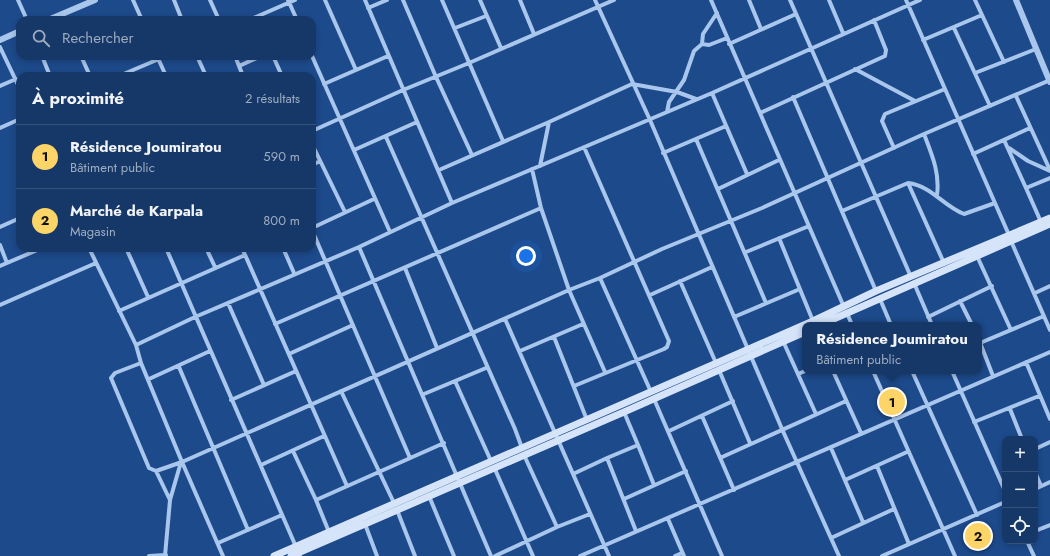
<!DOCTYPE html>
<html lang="fr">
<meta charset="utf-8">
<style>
body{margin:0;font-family:Jost,sans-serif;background:#1f3f6e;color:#f1f3f6}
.controls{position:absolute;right:12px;bottom:12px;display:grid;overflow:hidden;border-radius:8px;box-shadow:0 2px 6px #0003}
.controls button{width:36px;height:36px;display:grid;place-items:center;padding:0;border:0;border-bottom:1px solid #35527c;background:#163868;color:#f1f3f6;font:20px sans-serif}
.you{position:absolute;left:526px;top:256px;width:14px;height:14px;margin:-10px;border:3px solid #fff;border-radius:50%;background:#1a73e8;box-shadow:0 0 0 6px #1a73e833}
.badge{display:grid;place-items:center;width:26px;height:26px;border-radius:50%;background:#fcd467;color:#111;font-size:13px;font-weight:700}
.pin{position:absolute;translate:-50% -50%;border:2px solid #fff;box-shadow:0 1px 4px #0006}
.popup{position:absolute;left:802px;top:322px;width:180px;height:52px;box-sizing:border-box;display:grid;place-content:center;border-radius:8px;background:#163868;filter:drop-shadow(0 1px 3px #0005);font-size:13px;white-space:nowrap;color:#9eacc0}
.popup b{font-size:15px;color:#f1f3f6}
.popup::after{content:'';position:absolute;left:50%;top:100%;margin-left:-8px;border:8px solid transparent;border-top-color:#163868}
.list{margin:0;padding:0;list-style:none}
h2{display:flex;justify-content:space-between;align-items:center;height:52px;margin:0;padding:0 16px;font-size:17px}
h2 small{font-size:13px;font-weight:400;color:#9eacc0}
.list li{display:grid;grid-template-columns:26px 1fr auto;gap:12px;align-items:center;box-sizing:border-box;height:64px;padding:0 16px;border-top:1px solid #35527c}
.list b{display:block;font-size:15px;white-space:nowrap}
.list p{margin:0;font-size:13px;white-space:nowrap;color:#9eacc0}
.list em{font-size:13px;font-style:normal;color:#9eacc0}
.icon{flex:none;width:22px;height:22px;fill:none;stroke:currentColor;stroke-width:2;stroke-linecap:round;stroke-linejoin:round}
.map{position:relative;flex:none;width:1050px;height:556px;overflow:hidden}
.search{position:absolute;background:#163868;box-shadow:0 2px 6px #0003;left:16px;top:16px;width:300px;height:44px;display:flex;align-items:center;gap:10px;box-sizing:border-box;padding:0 14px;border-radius:12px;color:#9eacc0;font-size:15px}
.panel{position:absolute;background:#163868;box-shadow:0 2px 6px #0003;left:16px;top:72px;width:300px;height:180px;border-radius:12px}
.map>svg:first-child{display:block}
</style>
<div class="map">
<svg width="1050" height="556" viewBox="0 0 1050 556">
<rect width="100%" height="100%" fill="#1d4a8b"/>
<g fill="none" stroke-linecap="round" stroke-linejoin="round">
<path stroke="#a9c6ec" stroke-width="4" d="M18,0L27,20
M133,0L142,20
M174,0L182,20
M210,0L219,20
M288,0L297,20
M325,0L356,70
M365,0L452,203
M403,0L436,77L472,155
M442,0L503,141
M480,0L501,48
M520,0L534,34
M595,0L650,120L782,429L839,556
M711,0L844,307
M749,0L761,29
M790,0L911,277
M829,0L843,33
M906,0L1009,235
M975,0L1004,62
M368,8L387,0
M717,13L703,34L702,44L709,45L727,38
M249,20L295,0
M455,28L486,16
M954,28L990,106
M923,40L982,15
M729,44L796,14
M0,47L20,89
M42,56L50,76
M81,56L90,76
M157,56L166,76
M197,56L206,76
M235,56L243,76
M273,56L282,76
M312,56L390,232
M239,66L261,56
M855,69L915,101
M975,73L1036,49
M119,76L166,56
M324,84L388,56
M0,86L16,79
M712,93L747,174
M1016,96L1050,170
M793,97L876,291
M667,112L669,102L684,80L694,51L702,44
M760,113L885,56L886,50L874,20
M0,128L20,119
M312,131L403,90L469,63L614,0
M924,134C932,155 940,173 937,195
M386,137L515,429L522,448
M696,139L766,303
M1004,140L1026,188
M312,144L345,212
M894,148L882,121L885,114L945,89
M1009,148L1028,161L1050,171
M354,150L417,122
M663,153L726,126
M973,154L1030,128
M312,165L320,161
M540,166L549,122
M439,170L549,122L632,84L677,92L696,99
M908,183L944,263
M718,189L779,160
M541,208L569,290L605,372
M842,211L908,183C932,186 943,206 964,214L995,203
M1041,222L1026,188L1050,178
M0,227L20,218
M312,228L374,199
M312,230L410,458
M779,238L813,321
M1011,241L1050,330
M0,245L7,263
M359,247L491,556
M89,248L136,345L141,363L182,462L223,556
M126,248L148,297
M166,248L300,556
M206,248L215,267
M242,248L347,486
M283,248L294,273
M746,252L809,226
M977,256L1011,330
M0,266L42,248
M405,268L437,348
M600,278L651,392
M680,281L716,363
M914,283L932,325
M1035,293L1050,286
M650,295L712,267
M880,299L891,325
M960,301L972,325
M228,303L264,385
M0,305L96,263
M119,311L245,255
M847,313L852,325
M734,317L800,289
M928,317L992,286
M505,319L609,556
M275,324L541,208L532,169
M554,337L587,420
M979,340L993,376
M783,341L816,414
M980,343L1044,316
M136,345L195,317L359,247L452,203L712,93L920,0
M520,351L583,324
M289,354L353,325
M1026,362L1050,419
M141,363L115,373L111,378L149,468L156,471L182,462L569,290L600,278L662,249L762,208L924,134L1050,80
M179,367L248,530
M719,370L750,443
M833,371L861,433
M873,371L955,556
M912,371L977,515
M952,371L1005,491
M798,374L805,371
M149,379L210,351
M455,381L491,461
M574,386L664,349L667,347L669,341L584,147
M341,391L394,503
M424,394L486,368
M654,399L722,556
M231,400L296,371
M1010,409L1022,439
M624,412L638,445
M702,416L734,490
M974,422L1039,396
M669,431L733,401
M831,448L863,522
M1035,449L1050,442
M293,451L316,500L329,532
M524,455L557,527
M607,458L638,445L654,485
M720,458L846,401
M261,465L324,436
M877,466L909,544
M494,467L533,556
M156,471L170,500
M1035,472L1041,486
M573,474L607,458L636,531
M845,480L907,452
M1035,489L1050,482
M429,496L454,556
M624,499L686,471
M316,500L444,443
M397,510L415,556
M668,519L684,556
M365,524L377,556
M1035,531L1050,525
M831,538L894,509
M1027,541L1034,556
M218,543L282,515
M149,556L166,555
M165,556L170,500L181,462
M495,556L557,527L590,514
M580,556L1050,352
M675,556L682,553
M882,556L1005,502"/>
<path stroke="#a9c6ec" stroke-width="6" d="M1016,0L1050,82
M48,20L95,0
M0,40L20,31"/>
<path stroke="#d5e4f9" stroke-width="7" d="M820,325L1050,224
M274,556L813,321L876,291L1050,218
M291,556L624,412L805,332"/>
</g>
</svg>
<div class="controls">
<button>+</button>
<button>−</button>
<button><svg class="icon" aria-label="locate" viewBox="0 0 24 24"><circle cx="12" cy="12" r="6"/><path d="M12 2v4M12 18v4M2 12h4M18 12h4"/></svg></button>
</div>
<div class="you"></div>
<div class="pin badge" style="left:892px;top:402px">1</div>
<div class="popup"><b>Résidence Joumiratou</b>Bâtiment public</div>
<div class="pin badge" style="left:978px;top:536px">2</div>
<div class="search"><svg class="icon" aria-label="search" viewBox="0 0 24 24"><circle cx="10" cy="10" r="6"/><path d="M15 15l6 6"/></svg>Rechercher</div>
<section class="panel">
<h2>À proximité<small>2 résultats</small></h2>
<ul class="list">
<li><span class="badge">1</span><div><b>Résidence Joumiratou</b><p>Bâtiment public</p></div><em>590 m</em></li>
<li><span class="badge">2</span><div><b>Marché de Karpala</b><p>Magasin</p></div><em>800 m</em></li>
</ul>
</section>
</div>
